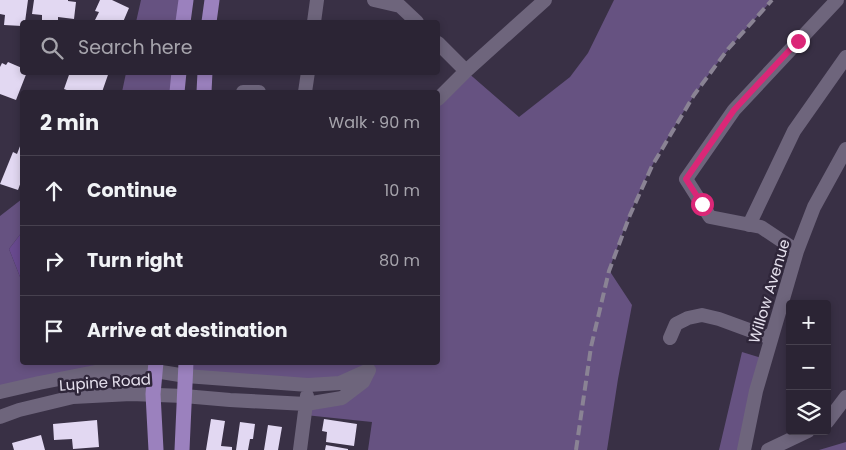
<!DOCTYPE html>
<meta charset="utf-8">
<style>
body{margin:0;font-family:Poppins,sans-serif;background:#373040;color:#f1f3f6}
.controls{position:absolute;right:15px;bottom:15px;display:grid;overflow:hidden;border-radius:5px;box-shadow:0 2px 8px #0003}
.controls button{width:45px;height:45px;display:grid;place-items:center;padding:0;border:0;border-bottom:1px solid #47414f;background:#2b2434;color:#f1f3f6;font:25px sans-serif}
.stop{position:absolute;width:15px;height:15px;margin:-11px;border:4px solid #db2777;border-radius:50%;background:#fff}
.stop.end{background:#db2777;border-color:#fff;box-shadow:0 1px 5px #0008}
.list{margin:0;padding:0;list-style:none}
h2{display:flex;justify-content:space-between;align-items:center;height:65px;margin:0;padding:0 20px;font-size:21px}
h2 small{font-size:16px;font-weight:400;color:#a6a4ac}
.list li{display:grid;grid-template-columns:32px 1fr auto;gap:15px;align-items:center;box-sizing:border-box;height:70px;padding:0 20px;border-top:1px solid #47414f}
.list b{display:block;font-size:19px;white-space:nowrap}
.list em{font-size:16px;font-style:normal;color:#a6a4ac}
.icon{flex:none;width:28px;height:28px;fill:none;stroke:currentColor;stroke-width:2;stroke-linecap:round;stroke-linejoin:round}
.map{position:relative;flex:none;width:846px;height:450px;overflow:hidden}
.search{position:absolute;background:#2b2434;box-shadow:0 2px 8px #0003;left:20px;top:20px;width:420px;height:55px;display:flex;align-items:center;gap:12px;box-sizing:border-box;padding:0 18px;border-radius:5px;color:#a6a4ac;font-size:19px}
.panel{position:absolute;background:#2b2434;box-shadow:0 2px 8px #0003;left:20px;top:90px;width:420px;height:275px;border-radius:5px}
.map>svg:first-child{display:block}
</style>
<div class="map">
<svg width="846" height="450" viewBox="0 0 846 450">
<rect width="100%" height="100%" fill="#393045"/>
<path fill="#665281" d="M141,0H186L183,22H136Z
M614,0H772C758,16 742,32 729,49C699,84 675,124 653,164C635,197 622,235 609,270L632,305L618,379L607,450H368L372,422L305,415L306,404L342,398L363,382L340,383L186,376V363L438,362V99L466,71L519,117L570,77L588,53Z
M126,73H179L177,92H122Z
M22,199V232L9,249L22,282V362L156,363L155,371L95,372L0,392V216Z
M742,352L765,359L744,450H719Z
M846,442V450H819Z"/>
<path fill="#694a8f" d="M22,232V282L9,249Z"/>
<path fill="#e2d8f2" d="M0,0H28L25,22H22V26L4,25L5,15L0,14Z
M34,0H68V1L76,2L74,19L58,17V22H42V15L32,14Z
M100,0H112L129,8L123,22H94L99,12L95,11Z
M8,62L22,68V72H27L16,100L0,94V67L2,63L6,65Z
M70,72H109L102,92H83L77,90V92H72L64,89Z
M22,141V179L18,190L0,184L13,152L17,154Z
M211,419L225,421L221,446L232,447V450H206Z
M324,419L357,424L354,446L326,442L327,432L322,431Z
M97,420L99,447L73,449L72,439L54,440L53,424Z
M240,422L255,424L253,439H250L248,450H236Z
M268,425L282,427L278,450H264Z
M41,435L45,450H14L12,443Z
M326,445L348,449V450H325Z"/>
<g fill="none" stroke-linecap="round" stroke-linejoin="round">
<path stroke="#6e657c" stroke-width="14" d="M374,0L400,6L417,22
M314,22L317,0
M438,43L466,71
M243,92H259
M305,92L308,72
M438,99L466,71L545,0
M749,225L794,131L846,57
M797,251L761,227L710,217L686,179L734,110L837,0
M670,338L676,324L688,318L702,315L719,319L771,338
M0,392L39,383L95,372L155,371L186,376L308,385L340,383L369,370L363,382L342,398L306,404L230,400L184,396L131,394L73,397L19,410L0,417
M827,422L846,397
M300,450L307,396
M744,450L756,391L797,251L814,207L846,149
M768,450L808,431"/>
<path stroke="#9b81be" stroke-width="15" d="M183,22L186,0
M209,22L212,0
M177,92L179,72
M204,92L205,72
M156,362L153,394L156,450
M182,450L186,362"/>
<path stroke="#8a8394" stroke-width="4" stroke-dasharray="10 5" stroke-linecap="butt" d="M576,450L591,347L609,271L630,215L652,166L694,95L728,49L772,0"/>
</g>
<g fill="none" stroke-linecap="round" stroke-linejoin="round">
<path stroke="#db2777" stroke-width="6" d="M702,204L686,179L734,110L798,41"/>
</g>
<g text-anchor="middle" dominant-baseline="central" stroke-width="5" stroke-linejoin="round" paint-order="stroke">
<g font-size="15" fill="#e6e1ee" stroke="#2f263a">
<text transform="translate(769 291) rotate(-73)">Willow Avenue</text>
<text transform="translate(105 382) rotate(-4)">Lupine Road</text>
</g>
</g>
</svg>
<div class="controls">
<button>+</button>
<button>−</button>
<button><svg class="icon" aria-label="layers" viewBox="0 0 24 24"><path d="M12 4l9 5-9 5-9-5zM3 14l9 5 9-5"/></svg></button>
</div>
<div class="stop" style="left:702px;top:204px"></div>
<div class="stop end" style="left:798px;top:41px"></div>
<div class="search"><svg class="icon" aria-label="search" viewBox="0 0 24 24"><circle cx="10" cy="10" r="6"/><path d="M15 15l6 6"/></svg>Search here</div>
<section class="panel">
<h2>2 min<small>Walk · 90 m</small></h2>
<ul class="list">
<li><svg class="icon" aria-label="ahead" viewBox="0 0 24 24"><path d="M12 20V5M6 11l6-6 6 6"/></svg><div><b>Continue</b></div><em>10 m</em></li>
<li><svg class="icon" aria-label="right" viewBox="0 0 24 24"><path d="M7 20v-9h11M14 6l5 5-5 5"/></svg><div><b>Turn right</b></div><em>80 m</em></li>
<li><svg class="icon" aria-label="arrive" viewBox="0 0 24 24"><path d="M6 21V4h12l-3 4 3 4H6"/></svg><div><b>Arrive at destination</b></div></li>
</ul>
</section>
</div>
